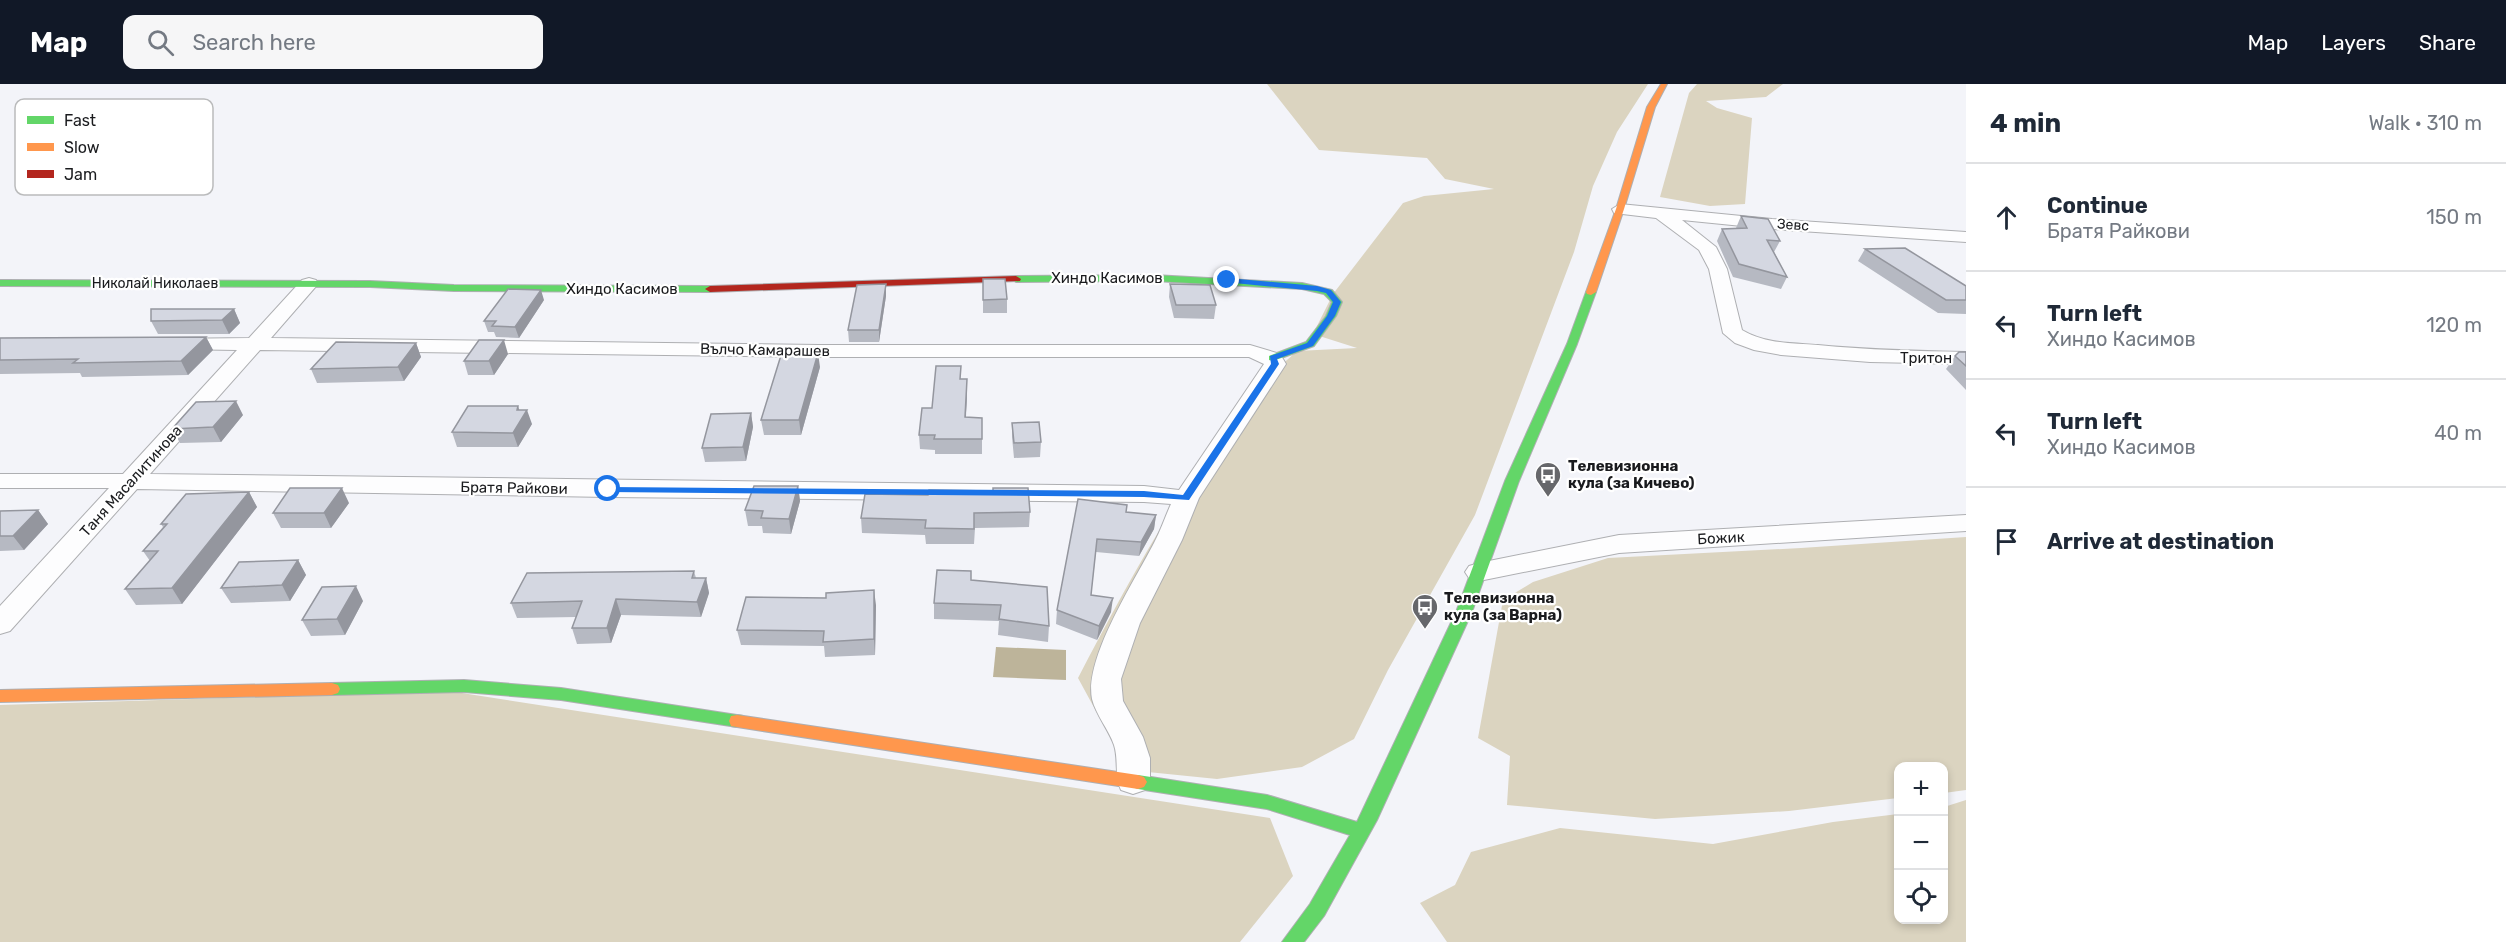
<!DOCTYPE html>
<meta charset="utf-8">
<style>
body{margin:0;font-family:Rubik,sans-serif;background:#f6f6f7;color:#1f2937}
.controls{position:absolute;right:18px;bottom:18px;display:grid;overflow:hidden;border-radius:12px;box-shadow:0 3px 9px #0003}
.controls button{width:54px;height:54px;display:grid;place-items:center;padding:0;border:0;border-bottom:2px solid #e0e1e3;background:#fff;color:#1f2937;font:30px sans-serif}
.stop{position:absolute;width:18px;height:18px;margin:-14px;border:4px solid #1a73e8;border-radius:50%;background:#fff}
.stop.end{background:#1a73e8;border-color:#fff;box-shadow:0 2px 6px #0008}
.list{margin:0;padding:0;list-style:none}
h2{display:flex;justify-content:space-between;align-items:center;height:78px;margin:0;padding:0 24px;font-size:26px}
h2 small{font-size:20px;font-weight:400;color:#747a83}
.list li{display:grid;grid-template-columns:39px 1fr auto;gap:18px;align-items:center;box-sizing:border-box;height:108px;padding:0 24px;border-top:2px solid #e0e1e3}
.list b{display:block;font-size:22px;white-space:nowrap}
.list p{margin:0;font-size:20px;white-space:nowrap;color:#747a83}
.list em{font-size:20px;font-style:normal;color:#747a83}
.icon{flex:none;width:33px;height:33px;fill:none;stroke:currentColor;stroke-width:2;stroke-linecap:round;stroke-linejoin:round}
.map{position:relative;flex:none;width:1966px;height:858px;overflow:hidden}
header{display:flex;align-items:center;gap:36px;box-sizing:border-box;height:84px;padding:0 30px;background:#111827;color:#fff}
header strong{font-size:28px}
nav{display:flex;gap:33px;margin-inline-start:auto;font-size:21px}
.search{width:420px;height:54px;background:#f6f6f7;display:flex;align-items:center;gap:15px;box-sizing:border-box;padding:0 21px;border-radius:12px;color:#747a83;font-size:22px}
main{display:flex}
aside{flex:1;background:#fff}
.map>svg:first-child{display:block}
</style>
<header>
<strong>Map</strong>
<div class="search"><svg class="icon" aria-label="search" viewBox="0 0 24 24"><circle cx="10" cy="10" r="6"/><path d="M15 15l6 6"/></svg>Search here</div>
<nav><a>Map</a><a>Layers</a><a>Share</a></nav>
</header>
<main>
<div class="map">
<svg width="1966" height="858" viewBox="0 0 1966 858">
<rect width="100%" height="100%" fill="#f3f4f9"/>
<path fill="#dbd4c0" d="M1267,0H1648L1617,48L1593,102L1574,168L1475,431L1388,586L1354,655L1302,683L1217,695L1128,686L1078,594C1130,494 1186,392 1257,305C1269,291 1284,279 1297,267L1357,264L1313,250L1333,210L1403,119L1424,112L1494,105L1445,95L1427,74L1319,66Z
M1697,0H1783L1766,13L1706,17L1717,24L1752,34L1745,120L1710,122L1660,113L1689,9Z
M1966,453V706L1944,709V682H1898V714L1789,727L1655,735L1507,721L1510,672L1478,654L1503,516L1533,498L1608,474L1801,464Z
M449,607L1270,734L1293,792L1240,858H0V621Z
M1966,716V858H1447L1420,819L1455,801L1471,768L1560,744L1713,760L1833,738L1898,730V836H1944V723Z"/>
<path fill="#bdb49a" d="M996,563L1066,566V596L993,593Z"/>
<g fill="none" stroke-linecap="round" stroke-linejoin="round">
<g stroke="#aeafb2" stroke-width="2">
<path id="street" d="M1620,120L1772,135L1966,148V158L1772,145L1682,136L1716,163L1727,185L1742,246C1766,260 1792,259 1818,261C1868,266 1917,267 1966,268V280L1870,278L1781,271L1754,266L1735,259L1723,249L1709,185L1699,166L1656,134L1614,129L1612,125Z
M309,194L316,196L318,200L271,254L819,261H1250L1280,270L1286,280L1199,414L1182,456L1140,539L1121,595L1123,617L1143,653L1150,674V696L1145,706L1133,710L1121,706C1114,692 1119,676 1114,661C1109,646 1096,631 1092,615C1084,574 1135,496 1154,459C1161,446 1165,433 1171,420L1144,418L608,413L137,405L10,547L0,550V522L109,404H0V390H123L237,266L173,265L166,263L163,259L166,255L249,254L302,196ZM260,266L819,273H1249L1264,280L1179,406L1144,402L150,390Z
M1966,431V447L1619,469L1479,497L1469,494L1465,488L1469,482L1479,479L1619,451Z"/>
</g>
<g stroke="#aeafb2" stroke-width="2">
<path id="fast" d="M1154,191L1302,199L1332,206L1342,218L1336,232L1314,262L1273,277L1269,276V272L1306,258L1326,232L1332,218L1324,210L1302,205L1154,197L1016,198L1011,195L1016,192Z
M0,196L370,197L454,201L710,202L715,205L710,208L454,207L370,203L0,202Z
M1591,205L1596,208L1577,260L1519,397L1472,528L1377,736L1324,832L1304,858H1282L1310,820L1350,751L1267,725L1138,705L1132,703L1129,698L1132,693L1138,691L1267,711L1357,738L1456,528L1505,397L1567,260L1586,208Z
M464,596L561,604L737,631L743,632L745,637L743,642L737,643L561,616L464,608L332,611L326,609L324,605L326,601L332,599Z"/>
</g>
<g stroke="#aeafb2" stroke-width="2">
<path id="slow" d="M1661,0H1667L1655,23L1624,125L1596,208L1591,211L1587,210L1586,208L1616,125L1647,23Z
M332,599L338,601L340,605L338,609L332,611L0,618V606Z
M737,631L1138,691L1144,693L1147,698L1144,703L1138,705L737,643L731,642L729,637L731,632Z"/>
</g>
<g stroke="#aeafb2" stroke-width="2">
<path id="jam" d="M1016,192L1021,195L1020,197L710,208L705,205L710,202Z"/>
</g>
<use href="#street" fill="#fdfdfe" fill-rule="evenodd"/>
<use href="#fast" fill="#63d668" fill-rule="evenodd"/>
<use href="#slow" fill="#ff974d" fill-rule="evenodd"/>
<use href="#jam" fill="#b3261e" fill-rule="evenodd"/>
</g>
<path fill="#b6b9c2" d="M1741,132L1780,157L1774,168L1787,193L1781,205L1733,193L1717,157L1722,145L1736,144Z
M1865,165L1966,202V230L1938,229L1858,177Z
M983,195L1007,215V229H983Z
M886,200V212L879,258H849L848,246Z
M1170,200L1216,221L1214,235L1174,234L1169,213Z
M544,216L519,254L496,253L494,248H488L484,237Z
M234,225L240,239L229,250H158L151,237Z
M206,253L213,266L188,291L82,293L80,289L0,290V254Z
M416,259L421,273L404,297L317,299L311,285Z
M508,270L494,291H468L464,277Z
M1955,272L1966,282V306L1946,285Z
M820,283L801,351H764L761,336Z
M961,295L967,309L966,333L982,348V370H935V366L920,365L919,351L932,324Z
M751,329L753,343L746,377L705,378L702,364Z
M243,331L221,358L180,359L172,345Z
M1012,339L1041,358L1040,373L1014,374L1012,353Z
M532,340L518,363H457L452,348Z
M798,402L800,417L791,450L763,449L762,442H748L745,426Z
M249,408L257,423L182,520L136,521L125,505L150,477L143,467L163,443L161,440Z
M865,410L1030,428L1029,443L975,444L974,460H926L925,451L862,449L861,434Z
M1078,415L1126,428L1156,431L1154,445L1139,472L1096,468L1091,511L1111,528L1097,556L1056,540L1057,526Z
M349,419L331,444H281L273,429Z
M38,426L48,440L24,466L0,467V427Z
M298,476L306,491L290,517L231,519L221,504Z
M694,487L696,494H706L709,509L701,533L621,531L611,559L577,560L572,544L576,533L517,534L511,519Z
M971,496L1049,542L1048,558L998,551L999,537L934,535V519Z
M363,517L345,551L311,552L302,536Z
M876,521L875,571L825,573L824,562L741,561L737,546Z"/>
<path fill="#94969e" d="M886,200V212L879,258V246Z
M541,206L544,216L519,254L515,243Z
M234,225L240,239L229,250L222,236Z
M206,253L213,266L188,291L181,277Z
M504,256L508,270L494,291L489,277Z
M416,259L421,273L404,297L398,283Z
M818,269L820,283L801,351L799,336Z
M967,295V309L965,348V333Z
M236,317L243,331L221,358L213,343Z
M518,322L522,334L527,326L532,340L518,363L513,349L517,326Z
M751,329L753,343L746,377L743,363Z
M798,402L800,417L791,450L789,435Z
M342,404L349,419L331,444L324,429Z
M249,408L257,423L182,520L172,504Z
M38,426L48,440L24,466L13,452Z
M1156,431L1154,445L1139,472L1141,458Z
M298,476L306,491L290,517L282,501Z
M706,494L709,509L701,533L697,518Z
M356,502L363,517L345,551L337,535Z
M874,506L876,521L875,571L874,555Z
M1113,514L1111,528L1097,556L1099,542Z
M616,515L621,531L611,559L607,544Z"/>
<path fill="#d4d7e1" stroke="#94969e" stroke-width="1.5" d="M1741,132L1768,135L1780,157L1767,156L1787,193L1739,180L1722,145L1747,144Z
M1905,164L1966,202V216H1946L1865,165Z
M983,195H1005L1007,215L983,216Z
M886,200L879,246H848L857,201Z
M1170,200L1210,201L1216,221H1176Z
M508,205L541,206L515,243L492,242L496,237H484Z
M151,225H234L222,236L151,237Z
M206,253L181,277L73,279L78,275L0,276V254Z
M479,256H504L489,277H464Z
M336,258L416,259L398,283L311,285Z
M782,268L818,269L799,336H761Z
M1959,268H1966V282L1955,272Z
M936,282H961L960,295H967L965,333L982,334V355H934L935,351H919L922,324H932Z
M236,317L213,343L172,345L196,318Z
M468,322H518L517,326H527L513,349L452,348Z
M751,329L743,363L702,364L711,330Z
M1039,338L1041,358L1014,359L1012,339Z
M754,402H798L789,435L761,434L763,427L745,426Z
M290,404H342L324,429H273Z
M993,404H1028L1030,428L974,429V445L925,444L926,436L861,434L865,410L928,411L929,406L993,407Z
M249,408L172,504L125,505L158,467H143L167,440H161L186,410Z
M1078,415L1127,421L1126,428L1156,431L1141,458L1097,455L1091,511L1113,514L1099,542L1057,526Z
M38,426L13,452H0V427Z
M298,476L282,501L221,504L239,478Z
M937,486L971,487V496L1047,503L1049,542L999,535L1001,521L934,519Z
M694,487L692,494H706L697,518L616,515L607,544H572L582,517L511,519L527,489Z
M356,502L337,535L302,536L322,503Z
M874,506V555L823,558L824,547L737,546L746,513L826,514V509Z"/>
<path fill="#1a73e8" d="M1227,194L1317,202L1331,206L1341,218L1335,232L1313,262L1277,275L1279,280L1189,416L1144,413L608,408L603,405L608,403L1144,407L1183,411L1271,280L1270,272L1307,259L1327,232L1333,218L1326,209L1317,207L1224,198Z"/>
<defs>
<g id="bus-pin" transform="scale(1.35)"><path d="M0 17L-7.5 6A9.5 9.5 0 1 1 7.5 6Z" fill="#66676b" stroke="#fff"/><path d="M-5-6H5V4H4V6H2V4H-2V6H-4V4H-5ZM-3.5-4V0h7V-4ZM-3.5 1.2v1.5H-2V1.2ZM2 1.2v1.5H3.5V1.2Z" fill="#fff"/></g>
</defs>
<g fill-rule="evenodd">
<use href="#bus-pin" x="1548" y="391"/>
<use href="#bus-pin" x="1425" y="523"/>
</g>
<g text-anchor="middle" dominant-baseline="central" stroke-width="4.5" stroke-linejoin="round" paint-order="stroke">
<g font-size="14" fill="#1a1b1e" stroke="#fff">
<text transform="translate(1793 141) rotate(4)">Зевс</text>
<text x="155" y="199">Николай Николаев</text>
</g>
<g font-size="15" fill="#1a1b1e" stroke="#fff">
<text x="1107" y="194">Хиндо Касимов</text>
<text x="622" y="205">Хиндо Касимов</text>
<text transform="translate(765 266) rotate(1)">Вълчо Камарашев</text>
<text x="1926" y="274">Тритон</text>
<text transform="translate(131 397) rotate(-48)">Таня Масалитинова</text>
<text transform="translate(514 404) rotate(1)">Братя Райкови</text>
<text transform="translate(1721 454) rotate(-3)">Божик</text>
</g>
<g font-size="15" font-weight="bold" fill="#1a1b1e" stroke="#fff" text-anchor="start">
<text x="1568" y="382">Телевизионна<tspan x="1568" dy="17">кула (за Кичево)</tspan></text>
<text x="1444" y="514">Телевизионна<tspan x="1444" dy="17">кула (за Варна)</tspan></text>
</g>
</g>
<rect x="15" y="15" width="198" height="96" rx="9" fill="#fff" stroke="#babbbc" stroke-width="1.5"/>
<rect x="27" y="32" width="27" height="8" fill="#63d668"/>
<rect x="27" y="59" width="27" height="8" fill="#ff974d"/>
<rect x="27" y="86" width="27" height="8" fill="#b3261e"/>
<g font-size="16" fill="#1a1b1e">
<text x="64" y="42">Fast</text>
<text x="64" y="69">Slow</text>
<text x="64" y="96">Jam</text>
</g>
</svg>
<div class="controls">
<button>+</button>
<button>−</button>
<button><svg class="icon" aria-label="locate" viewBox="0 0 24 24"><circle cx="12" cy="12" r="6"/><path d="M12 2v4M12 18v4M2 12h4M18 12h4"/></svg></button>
</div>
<div class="stop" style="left:608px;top:405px"></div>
<div class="stop end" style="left:1227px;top:196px"></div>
</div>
<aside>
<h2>4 min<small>Walk · 310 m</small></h2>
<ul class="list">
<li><svg class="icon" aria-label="ahead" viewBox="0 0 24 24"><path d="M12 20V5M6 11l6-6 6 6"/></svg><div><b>Continue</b><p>Братя Райкови</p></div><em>150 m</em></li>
<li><svg class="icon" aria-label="left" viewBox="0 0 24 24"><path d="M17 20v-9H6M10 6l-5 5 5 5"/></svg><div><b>Turn left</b><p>Хиндо Касимов</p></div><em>120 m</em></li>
<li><svg class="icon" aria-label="left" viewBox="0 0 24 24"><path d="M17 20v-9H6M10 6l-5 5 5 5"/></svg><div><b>Turn left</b><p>Хиндо Касимов</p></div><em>40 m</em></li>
<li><svg class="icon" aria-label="arrive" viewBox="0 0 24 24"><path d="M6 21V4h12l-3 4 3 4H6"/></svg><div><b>Arrive at destination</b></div></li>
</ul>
</aside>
</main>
